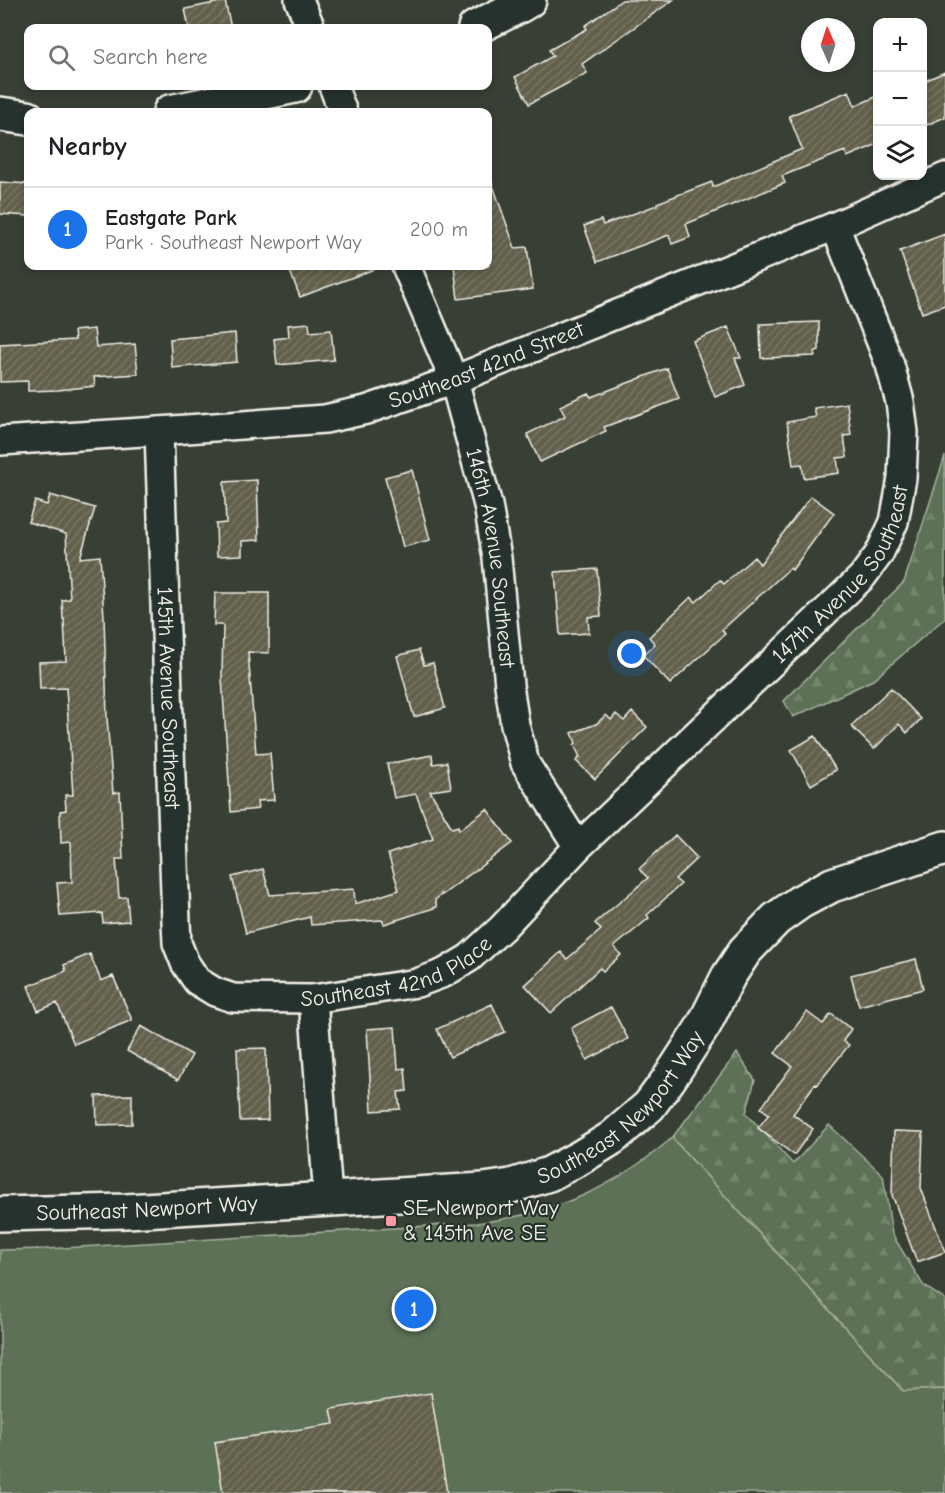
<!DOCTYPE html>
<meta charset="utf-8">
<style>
body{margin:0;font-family:"Comic Neue",sans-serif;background:#f6f6f6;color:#202124}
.controls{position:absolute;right:18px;top:18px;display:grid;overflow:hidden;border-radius:12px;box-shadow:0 3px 9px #0003}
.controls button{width:54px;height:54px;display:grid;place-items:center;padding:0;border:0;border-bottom:2px solid #e0e0e0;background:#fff;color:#202124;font:30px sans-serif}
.compass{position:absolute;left:801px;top:18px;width:54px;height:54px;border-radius:50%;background:#fff;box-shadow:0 3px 9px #0003;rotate:357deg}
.you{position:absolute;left:632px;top:654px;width:21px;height:21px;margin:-15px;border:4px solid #fff;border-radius:50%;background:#1a73e8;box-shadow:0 0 0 9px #1a73e833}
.badge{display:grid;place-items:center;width:39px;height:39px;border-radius:50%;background:#1a73e8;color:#fff;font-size:20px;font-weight:700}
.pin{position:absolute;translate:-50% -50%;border:3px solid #fff;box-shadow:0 2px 6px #0006}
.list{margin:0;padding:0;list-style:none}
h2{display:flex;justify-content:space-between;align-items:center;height:78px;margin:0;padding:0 24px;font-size:26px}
h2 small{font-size:20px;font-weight:400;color:#757577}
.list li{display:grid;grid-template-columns:39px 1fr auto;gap:18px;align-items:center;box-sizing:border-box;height:84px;padding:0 24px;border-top:2px solid #e0e0e0}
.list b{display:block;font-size:22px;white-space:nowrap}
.list p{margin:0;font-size:20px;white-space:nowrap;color:#757577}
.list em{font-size:20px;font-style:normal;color:#757577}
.icon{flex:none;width:33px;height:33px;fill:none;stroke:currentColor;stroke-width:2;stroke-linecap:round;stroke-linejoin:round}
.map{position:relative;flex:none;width:945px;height:1493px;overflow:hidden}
.search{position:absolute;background:#fff;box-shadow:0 3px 9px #0003;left:24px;top:24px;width:468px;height:66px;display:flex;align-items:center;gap:15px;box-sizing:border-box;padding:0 21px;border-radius:12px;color:#757577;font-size:22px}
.panel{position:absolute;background:#fff;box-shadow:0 3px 9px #0003;left:24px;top:108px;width:468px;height:162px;border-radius:12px}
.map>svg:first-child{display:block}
</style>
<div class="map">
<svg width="945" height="1493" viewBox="0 0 945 1493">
<defs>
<pattern id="forest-firs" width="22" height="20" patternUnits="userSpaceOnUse" patternTransform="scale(1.5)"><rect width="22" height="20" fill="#5b7155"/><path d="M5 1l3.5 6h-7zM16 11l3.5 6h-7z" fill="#73866d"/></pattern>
<pattern id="building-hatch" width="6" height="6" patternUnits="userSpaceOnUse" patternTransform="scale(1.5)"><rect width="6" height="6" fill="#625e4b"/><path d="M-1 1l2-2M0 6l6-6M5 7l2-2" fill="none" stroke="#797665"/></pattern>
</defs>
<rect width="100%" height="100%" fill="#384036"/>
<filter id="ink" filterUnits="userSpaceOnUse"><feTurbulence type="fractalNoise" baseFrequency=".0167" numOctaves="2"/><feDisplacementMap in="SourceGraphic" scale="12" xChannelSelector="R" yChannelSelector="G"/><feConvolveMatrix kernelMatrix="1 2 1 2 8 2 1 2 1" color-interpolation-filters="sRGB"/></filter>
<g filter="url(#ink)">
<path fill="url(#forest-firs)" stroke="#a8b19e" stroke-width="1.5" d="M945,456V618L873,680L793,717L784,701L904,582Z
M737,1053L755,1080L746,1113L793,1164L829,1125L883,1175L892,1234L923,1285L945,1300V1389L903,1391L672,1138Z"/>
<path fill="#5b7155" stroke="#a8b19e" stroke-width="1.5" d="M672,1138L903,1391L945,1389V1493H0V1250L46,1249L477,1223C556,1213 611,1190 672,1138Z"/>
<path fill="url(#building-hatch)" stroke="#f4f1e8" stroke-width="1.5" d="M622,0H673L582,64L587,73L529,104L515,77L553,56L549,50L587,29L585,26Z
M225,1L231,28H189L185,9Z
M945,72V117L922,127V82Z
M849,91L855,106L878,96V144L847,157L845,151L782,176L785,183L686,224L690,237L672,244L669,235L597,262L584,226L601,220L603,225L657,205V203L712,182L713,187L802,149L789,116Z
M488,177H490L515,248L527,247L533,289L458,299L454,266H488Z
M0,182L28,184V216L0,214Z
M945,234V305L922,313L900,251Z
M288,266H380V267L300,297Z
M819,322V350L814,352L815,356L761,358L760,324Z
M309,323L310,332L331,330L334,360L277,365L274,339L289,337L288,325Z
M728,327L741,358H735L745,385L715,397L693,341Z
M94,329L96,347L135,344L138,374L94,377L95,386L58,390L28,391V381L0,382V344L75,340L74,331Z
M235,333L237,362L172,368L170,339Z
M667,368L679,399L604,427L606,431L540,462L527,434L565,416L560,406L588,393L591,397Z
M847,403L851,435L844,436L847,457L837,458L839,473L804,478L802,464L793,465L787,422L816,417L814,408Z
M412,470L430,540L403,547L385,477Z
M257,480L259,540L242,541V555L217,556L216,524L226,523L224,482Z
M50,495L95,508L80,558L100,556L104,617L107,718L113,793L120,792L123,859H116L119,898L127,897L129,921L103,923L102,913L60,916L57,883L72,882L71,842L61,843L60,811L66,810L65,795H73L66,688L40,689L39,662L66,661L64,619H63L62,600L70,599L66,534L28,522L35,501L47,505Z
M811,496L834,513L792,570L790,568L722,630L725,634L670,684L643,655L655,644L649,637L691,597L696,602L720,580L724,584L754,557L760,564Z
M597,569L601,616L588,617L589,633L560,635L555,572Z
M215,593H269V653L248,652L256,754L270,753L274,800L257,801L258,809L231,812L222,678L223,625H214Z
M419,650L424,665L433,663L445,708L414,717L397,656Z
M891,688L921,719L907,733L899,724L874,749L851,726Z
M632,712L647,727L595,779L576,761L580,757L574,745L576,743L572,733L596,724L606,715L611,720L616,714L624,721Z
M815,736L836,770L811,785L791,750Z
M432,755L433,764L447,762L451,788L430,791L452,828L458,826L459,830L487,809L512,843L442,895L441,894V895L435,900L437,907L384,924L382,920L311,925L310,917L246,933L232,877L263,869L270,895L354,889L355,904L399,890L388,854L433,839L416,794L394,798L387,764Z
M675,835L697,858L675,879L681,884L647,915L649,918L614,947L621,955L603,971L600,968L551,1013L525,985L561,952L567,959L601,930L595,923L648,878L639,869Z
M90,954L101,981L113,976L132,1020L74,1044L57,1003L38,1011L28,986L66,971L64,965Z
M916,959L923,989L859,1006L851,975Z
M492,1004L505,1032L450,1057L437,1029Z
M611,1007L628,1039L587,1060L571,1028Z
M807,1012L823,1024L831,1014L851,1029L843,1041L849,1045L817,1085L815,1084L793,1114L813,1129L794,1155L758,1128L769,1114L761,1108L792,1066L775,1053Z
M141,1026L192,1055L178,1080L127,1051Z
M395,1027L398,1069L405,1068L407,1091L398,1092L400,1109L372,1111L367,1029Z
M266,1048L268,1120L240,1121L237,1049Z
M132,1095V1124L97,1125L96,1096Z
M894,1131L923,1132L921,1188L945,1252L917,1262L892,1195Z
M431,1393L447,1493H223L215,1442L334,1424L331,1409Z"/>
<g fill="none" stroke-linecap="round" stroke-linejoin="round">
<g stroke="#f4f1e8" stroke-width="32">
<g id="minor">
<path d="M299,0L311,28"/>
<path d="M333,86L343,112"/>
<path id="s1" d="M406,266L454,380L488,505L497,558L509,685L515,725L525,763L578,847"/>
<path id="s2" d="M159,431L176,921L177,943L185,963L197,981L215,992L233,998L313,999L417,983L444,973L469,958L502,928L578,847L862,577L879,554L894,522L902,478L904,432L900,402L890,365L835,226"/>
<path id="s3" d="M0,441L159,431L325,419L366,410L454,380L835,226L945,177"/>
<path d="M313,999L328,1198"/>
</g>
</g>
<g stroke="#f4f1e8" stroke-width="38">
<path id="tertiary" d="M475,28L519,6L529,0
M170,112L295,86
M0,114L28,118"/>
</g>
<g stroke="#f4f1e8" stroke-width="38">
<g id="secondary">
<path id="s4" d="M0,1214L126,1211L484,1190L511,1186L549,1174L581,1157L612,1138L649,1106L669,1079L704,1025L728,977L745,951L776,919L800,902L832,885L945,848"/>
</g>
</g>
<use href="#minor" stroke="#26332d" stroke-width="27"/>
<use href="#tertiary" stroke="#26332d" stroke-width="33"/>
<use href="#secondary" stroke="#26332d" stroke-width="33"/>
</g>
</g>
<rect fill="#ff9aa2" stroke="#26332d" stroke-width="2" x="385" y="1215" width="12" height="12" rx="3"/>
<g text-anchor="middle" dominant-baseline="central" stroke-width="4.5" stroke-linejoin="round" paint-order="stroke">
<g font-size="22" fill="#f4f1e8" stroke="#26332d">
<text stroke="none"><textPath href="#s3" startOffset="496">Southeast 42nd Street</textPath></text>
<text stroke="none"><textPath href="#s1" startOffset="306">146th Avenue Southeast</textPath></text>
<text stroke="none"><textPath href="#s2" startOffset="1377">147th Avenue Southeast</textPath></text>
<text stroke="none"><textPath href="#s2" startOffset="267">145th Avenue Southeast</textPath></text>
<text stroke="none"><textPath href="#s2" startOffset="764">Southeast 42nd Place</textPath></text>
<text stroke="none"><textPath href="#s4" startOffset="651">Southeast Newport Way</textPath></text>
<text stroke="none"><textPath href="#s4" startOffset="147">Southeast Newport Way</textPath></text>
</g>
<g font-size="22" fill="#f4f1e8" stroke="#26332d" text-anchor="start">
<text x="403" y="1208">SE Newport Way<tspan x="403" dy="25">&amp; 145th Ave SE</tspan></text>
</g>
</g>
</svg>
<div class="controls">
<button>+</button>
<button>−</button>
<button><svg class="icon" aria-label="layers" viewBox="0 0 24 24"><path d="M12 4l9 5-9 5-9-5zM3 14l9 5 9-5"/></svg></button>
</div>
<svg class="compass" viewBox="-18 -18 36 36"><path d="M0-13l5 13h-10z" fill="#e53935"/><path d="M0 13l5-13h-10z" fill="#757577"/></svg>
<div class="you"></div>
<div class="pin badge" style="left:414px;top:1309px">1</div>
<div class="search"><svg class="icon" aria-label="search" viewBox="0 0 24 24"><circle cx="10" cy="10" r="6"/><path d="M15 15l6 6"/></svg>Search here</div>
<section class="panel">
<h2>Nearby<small></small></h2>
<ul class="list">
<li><span class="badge">1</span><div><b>Eastgate Park</b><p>Park · Southeast Newport Way</p></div><em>200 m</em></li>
</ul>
</section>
</div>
